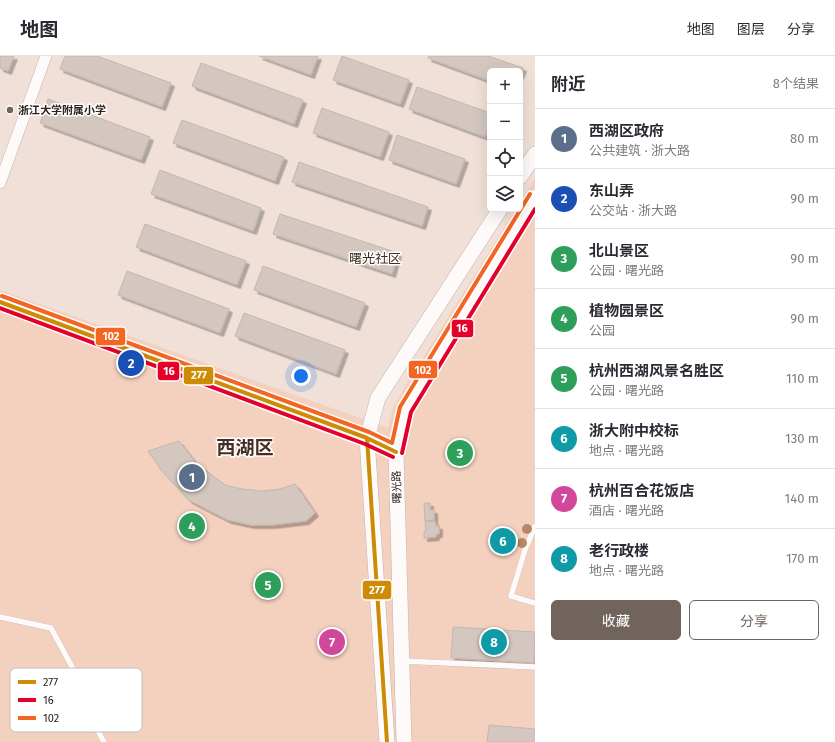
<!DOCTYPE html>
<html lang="zh">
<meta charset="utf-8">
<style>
body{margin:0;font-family:"Fira Sans","Noto Sans SC",sans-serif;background:#f2f2f3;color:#2b2b33}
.controls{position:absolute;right:12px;top:12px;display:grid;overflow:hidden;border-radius:6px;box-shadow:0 4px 16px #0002}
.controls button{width:36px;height:36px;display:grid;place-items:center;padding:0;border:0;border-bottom:1px solid #e1e1e2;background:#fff;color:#2b2b33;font:20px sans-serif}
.you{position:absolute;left:301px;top:320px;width:14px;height:14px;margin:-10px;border:3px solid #fff;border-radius:50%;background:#1a73e8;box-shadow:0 0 0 6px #1a73e833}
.badge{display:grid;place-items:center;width:26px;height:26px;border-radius:50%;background:#71645d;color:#fff;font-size:13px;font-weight:700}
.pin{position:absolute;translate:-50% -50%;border:2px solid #fff;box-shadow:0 1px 4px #0006}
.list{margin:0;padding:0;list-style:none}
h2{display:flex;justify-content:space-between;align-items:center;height:52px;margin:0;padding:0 16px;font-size:17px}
h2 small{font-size:13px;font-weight:400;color:#7c7c81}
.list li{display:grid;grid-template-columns:26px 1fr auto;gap:12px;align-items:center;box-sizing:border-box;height:60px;padding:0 16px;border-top:1px solid #e1e1e2}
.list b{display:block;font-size:15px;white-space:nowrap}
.list p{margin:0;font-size:13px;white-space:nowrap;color:#7c7c81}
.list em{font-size:13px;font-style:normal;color:#7c7c81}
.actions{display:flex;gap:8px;padding:12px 16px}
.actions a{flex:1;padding:9px 0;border:1px solid #71645d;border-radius:6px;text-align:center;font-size:14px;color:#71645d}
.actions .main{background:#71645d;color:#fff}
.icon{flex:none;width:22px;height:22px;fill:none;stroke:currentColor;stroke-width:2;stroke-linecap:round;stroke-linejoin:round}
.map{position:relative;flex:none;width:535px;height:686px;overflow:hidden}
header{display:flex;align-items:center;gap:24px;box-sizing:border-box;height:56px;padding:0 20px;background:#fff;border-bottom:1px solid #e1e1e2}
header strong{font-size:19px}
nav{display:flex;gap:22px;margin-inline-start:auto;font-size:14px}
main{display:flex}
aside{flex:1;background:#fff}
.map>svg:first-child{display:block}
</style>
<header>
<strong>地图</strong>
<nav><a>地图</a><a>图层</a><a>分享</a></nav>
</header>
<main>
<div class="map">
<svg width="535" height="686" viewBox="0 0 535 686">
<defs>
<filter id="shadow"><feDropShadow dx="3.5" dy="3.5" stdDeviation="0" flood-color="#0004"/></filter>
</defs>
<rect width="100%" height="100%" fill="#f0e0d8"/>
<path fill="#f4d1bf" d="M535,122V686H0V234L388,372L392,354L407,327L516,153H520V146Z"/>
<path fill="#d3c7c0" stroke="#c3b7b0" filter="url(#shadow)" d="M0,0H14L8,15L0,12Z
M65,0H97L171,27L162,51L60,13Z
M259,0H318L311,19Z
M342,0L409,24L400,48L333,24Z
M429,0H488L523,12L520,20V15H490V25L428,2Z
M201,7L303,44L294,68L192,30Z
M417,31L490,57V67L485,81L409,53Z
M48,43L150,81L141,104L40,67Z
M322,52L389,76L380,101L313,77Z
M182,64L284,101L275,125L173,87Z
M397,79L465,103L456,128L389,104Z
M299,106L428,151L422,170L292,126Z
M160,114L261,152L253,175L151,138Z
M280,158L398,197L392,218L273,178Z
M145,168L246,205L237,229L136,191Z
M263,210L365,247L356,271L254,234Z
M127,215L229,253L220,277L118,239Z
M244,257L345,294L336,318L235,280Z
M179,385L196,407L225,429L242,433L262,435L280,433L295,428L315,457L306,465L272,469H251L228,464L210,455L189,444L161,414L148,395Z
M424,447H430V454H434V464L425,465Z
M435,465L436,470H439V478H436V481L424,482V475H426L425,466Z
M453,571L535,576L534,607L451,602Z
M489,669L535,673V686H487Z"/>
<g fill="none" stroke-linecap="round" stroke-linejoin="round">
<g stroke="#c1b5ae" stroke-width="6">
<path id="lane" d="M535,470L525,494L511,540L535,547
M0,561L51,572L83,631L90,660L104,686
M402,605L535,611"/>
</g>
<g stroke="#c1b5ae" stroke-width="12">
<path id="street" d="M0,127L46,0"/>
</g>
<g stroke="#c1b5ae" stroke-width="16">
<path id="secondary" d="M520,121L535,98
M0,246L367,382L396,396
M387,686L367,382L378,342L500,153
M404,686L396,396L405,354L535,141"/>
</g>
<use href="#lane" stroke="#fdfaf9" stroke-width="5.5"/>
<use href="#street" stroke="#fdfaf9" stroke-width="11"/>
<use href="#secondary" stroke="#fdfaf9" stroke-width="15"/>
<g stroke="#fff" stroke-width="7">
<path id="bus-1" d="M0,246L367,382L396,396
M367,382L387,686"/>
</g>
<g stroke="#fff" stroke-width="7">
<path id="bus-2" d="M0,252L365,388L393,401
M402,397L411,356L535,153"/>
</g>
<g stroke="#fff" stroke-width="7">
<path id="bus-3" d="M2,240L369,376L392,387L400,351L530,138"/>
</g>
<use href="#bus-1" stroke="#ce8b05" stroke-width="4"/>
<use href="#bus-2" stroke="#e4002b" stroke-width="4"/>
<use href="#bus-3" stroke="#f26522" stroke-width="4"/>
</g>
<g fill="#b88766">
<circle cx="527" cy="473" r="5"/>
<circle cx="522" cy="487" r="5"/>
</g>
<circle fill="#71645d" stroke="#fff" stroke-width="1.5" cx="10" cy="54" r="4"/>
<g text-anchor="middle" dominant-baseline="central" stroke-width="3" stroke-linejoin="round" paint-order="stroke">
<g font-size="11" font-weight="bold" fill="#2c211b" stroke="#fff" text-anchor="start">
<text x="18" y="54">浙江大学附属小学</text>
</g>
<g font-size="11" fill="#2c211b" stroke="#fff">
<text transform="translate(397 431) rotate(-92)">曙光路</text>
</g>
<g font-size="13" fill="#452d21" stroke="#fff">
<text x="375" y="202">曙光社区</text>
</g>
<g font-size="19" font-weight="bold" fill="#452d21" stroke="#fff">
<text x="245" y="391">西湖区</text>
</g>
</g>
<rect x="10" y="612" width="132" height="64" rx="6" fill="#fff" stroke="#c0bcbb" stroke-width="1"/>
<rect x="18" y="624" width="18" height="4" fill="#ce8b05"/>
<rect x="18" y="642" width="18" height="4" fill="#e4002b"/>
<rect x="18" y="660" width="18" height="4" fill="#f26522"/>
<g font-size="11" fill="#2c211b">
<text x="43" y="630">277</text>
<text x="43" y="648">16</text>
<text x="43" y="666">102</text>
</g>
<g stroke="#fff" stroke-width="1.5">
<rect x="451" y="263" width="23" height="19" rx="4" fill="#e4002b"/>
<rect x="95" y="271" width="31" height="19" rx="4" fill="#f26522"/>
<rect x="408" y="304" width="30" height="19" rx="4" fill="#f26522"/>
<rect x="157" y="305" width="23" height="20" rx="4" fill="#e4002b"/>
<rect x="183" y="310" width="31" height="19" rx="4" fill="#ce8b05"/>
<rect x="362" y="524" width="30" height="20" rx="4" fill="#ce8b05"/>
</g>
<g font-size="11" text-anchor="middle" font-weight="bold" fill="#fff">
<text x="462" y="276">16</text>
<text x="111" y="284">102</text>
<text x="423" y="318">102</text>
<text x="169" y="319">16</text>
<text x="199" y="323">277</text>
<text x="377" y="538">277</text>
</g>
</svg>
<div class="controls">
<button>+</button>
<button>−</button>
<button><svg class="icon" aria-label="locate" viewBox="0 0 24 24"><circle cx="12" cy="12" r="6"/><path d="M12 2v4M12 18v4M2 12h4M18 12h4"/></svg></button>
<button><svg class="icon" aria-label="layers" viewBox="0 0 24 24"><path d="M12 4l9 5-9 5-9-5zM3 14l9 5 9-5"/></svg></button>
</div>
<div class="you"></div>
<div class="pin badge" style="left:192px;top:421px;background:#5c6f8a">1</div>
<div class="pin badge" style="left:131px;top:307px;background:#1a4fb4">2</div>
<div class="pin badge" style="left:460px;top:397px;background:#2e9e5b">3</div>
<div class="pin badge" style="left:192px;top:470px;background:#2e9e5b">4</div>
<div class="pin badge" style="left:268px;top:529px;background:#2e9e5b">5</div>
<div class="pin badge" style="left:503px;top:485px;background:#0f9aa8">6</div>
<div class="pin badge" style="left:332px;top:586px;background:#d1479c">7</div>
<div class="pin badge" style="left:494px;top:586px;background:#0f9aa8">8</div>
</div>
<aside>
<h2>附近<small>8个结果</small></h2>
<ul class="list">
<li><span class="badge" style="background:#5c6f8a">1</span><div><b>西湖区政府</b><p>公共建筑 · 浙大路</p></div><em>80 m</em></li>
<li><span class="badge" style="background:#1a4fb4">2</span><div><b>东山弄</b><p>公交站 · 浙大路</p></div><em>90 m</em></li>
<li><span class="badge" style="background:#2e9e5b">3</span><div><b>北山景区</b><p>公园 · 曙光路</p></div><em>90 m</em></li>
<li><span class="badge" style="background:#2e9e5b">4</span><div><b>植物园景区</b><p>公园</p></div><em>90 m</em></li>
<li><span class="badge" style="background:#2e9e5b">5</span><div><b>杭州西湖风景名胜区</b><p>公园 · 曙光路</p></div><em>110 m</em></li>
<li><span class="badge" style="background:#0f9aa8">6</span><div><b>浙大附中校标</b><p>地点 · 曙光路</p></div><em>130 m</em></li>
<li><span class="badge" style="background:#d1479c">7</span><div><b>杭州百合花饭店</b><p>酒店 · 曙光路</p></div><em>140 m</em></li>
<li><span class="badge" style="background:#0f9aa8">8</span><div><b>老行政楼</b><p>地点 · 曙光路</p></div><em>170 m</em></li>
</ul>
<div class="actions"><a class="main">收藏</a><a>分享</a></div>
</aside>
</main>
